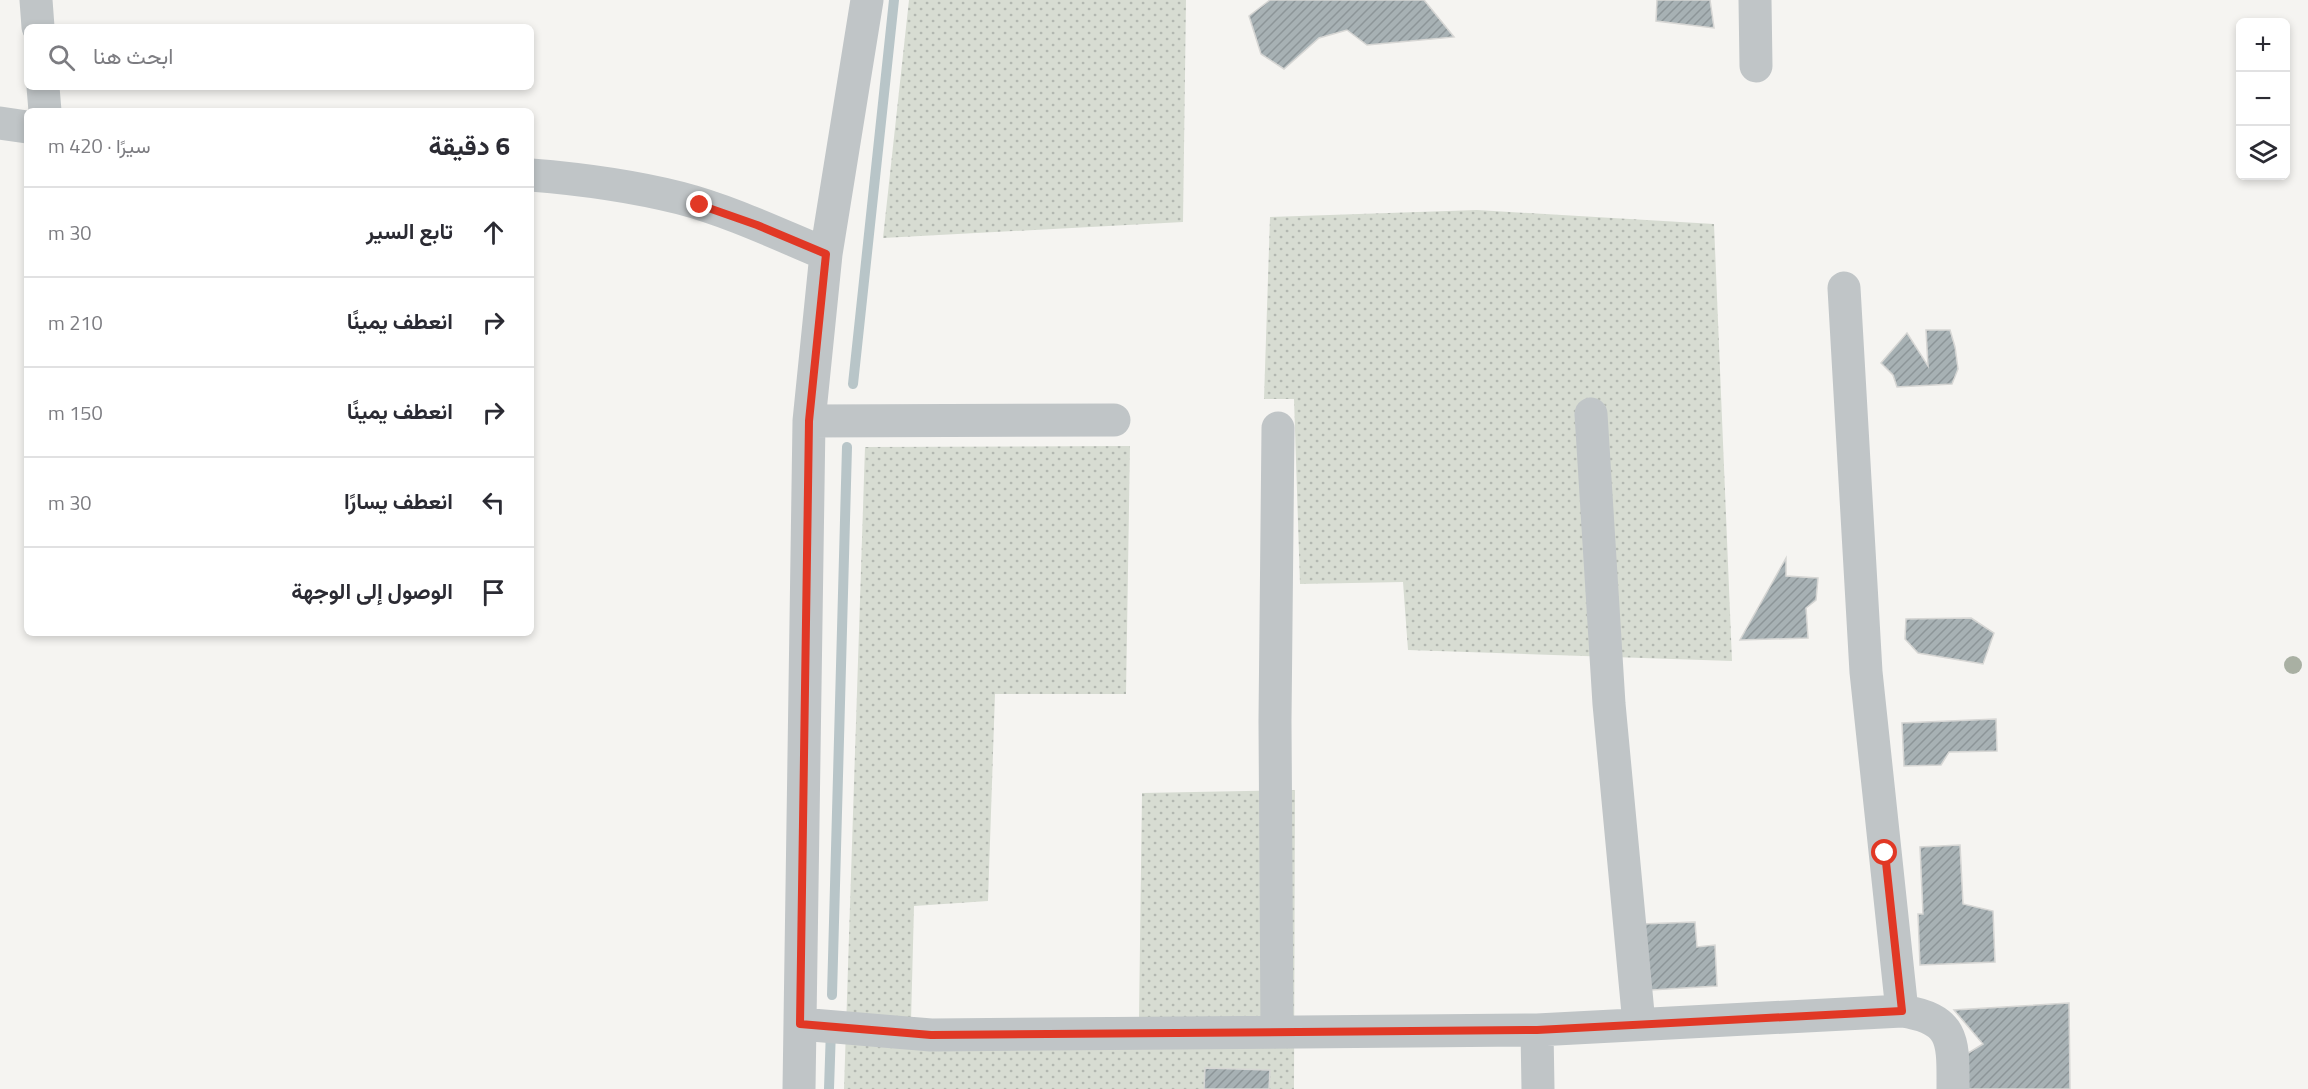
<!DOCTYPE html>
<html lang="ar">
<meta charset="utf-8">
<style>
body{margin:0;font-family:"Titillium Web",Vazirmatn,sans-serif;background:#f2f2f3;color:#2b2b33;direction:rtl}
.controls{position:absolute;right:18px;top:18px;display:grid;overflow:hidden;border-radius:9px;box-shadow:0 3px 9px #0003}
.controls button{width:54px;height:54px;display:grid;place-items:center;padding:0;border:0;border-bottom:2px solid #e1e1e2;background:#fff;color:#2b2b33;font:30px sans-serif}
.stop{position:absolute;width:18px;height:18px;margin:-14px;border:4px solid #e13825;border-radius:50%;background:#fff}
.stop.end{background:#e13825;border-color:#fff;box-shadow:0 2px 6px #0008}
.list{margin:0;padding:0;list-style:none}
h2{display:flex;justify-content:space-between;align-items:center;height:78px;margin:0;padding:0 24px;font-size:26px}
h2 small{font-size:20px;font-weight:400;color:#7c7c81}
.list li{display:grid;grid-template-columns:39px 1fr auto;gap:18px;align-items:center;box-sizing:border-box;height:90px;padding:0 24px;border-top:2px solid #e1e1e2}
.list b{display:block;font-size:22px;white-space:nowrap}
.list em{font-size:20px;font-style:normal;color:#7c7c81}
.icon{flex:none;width:33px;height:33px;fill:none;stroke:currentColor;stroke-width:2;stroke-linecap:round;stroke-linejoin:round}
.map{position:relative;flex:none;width:2308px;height:1089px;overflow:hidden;direction:ltr}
.search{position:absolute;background:#fff;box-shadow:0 3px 9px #0003;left:24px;top:24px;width:510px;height:66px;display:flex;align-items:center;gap:15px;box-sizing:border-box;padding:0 21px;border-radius:9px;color:#7c7c81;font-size:22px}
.panel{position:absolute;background:#fff;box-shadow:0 3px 9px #0003;left:24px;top:108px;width:510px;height:528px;border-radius:9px;direction:rtl}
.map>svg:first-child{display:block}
</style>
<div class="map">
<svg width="2308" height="1089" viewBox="0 0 2308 1089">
<defs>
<pattern id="grass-dots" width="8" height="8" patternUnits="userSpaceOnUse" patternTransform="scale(1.5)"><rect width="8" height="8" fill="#d7dcd2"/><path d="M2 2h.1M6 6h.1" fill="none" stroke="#b2b7b0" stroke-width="1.8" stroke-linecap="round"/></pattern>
<pattern id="building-hatch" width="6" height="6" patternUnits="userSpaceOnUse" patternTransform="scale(1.5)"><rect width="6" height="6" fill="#a7b1b4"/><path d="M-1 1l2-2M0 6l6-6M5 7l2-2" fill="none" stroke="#8c9598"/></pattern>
</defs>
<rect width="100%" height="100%" fill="#f5f4f1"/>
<path fill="url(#grass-dots)" d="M909,0H1186L1183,222L883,238Z
M1477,210L1714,224L1732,661L1408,650L1403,582L1300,584L1294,399H1264L1270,217Z
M1130,446L1126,694H995L988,901L914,906L911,1022L1139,1018L1142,793L1295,790L1294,1089H844L865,447Z"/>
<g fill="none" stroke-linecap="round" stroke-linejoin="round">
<path stroke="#b8c5c8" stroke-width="10" d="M853,384L894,0
M832,995L847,447
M829,1089L831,1029"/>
</g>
<path fill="url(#building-hatch)" stroke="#d6d6d4" stroke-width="1.5" d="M1270,0H1424L1454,37L1367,45L1347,30L1319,38L1284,69L1261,54L1249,16Z
M1657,0H1710L1714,28L1656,21Z
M1926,330H1950L1955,347L1958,369L1952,384L1897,387L1893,375L1881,363L1907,333L1928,366Z
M1786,558V576L1818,578L1816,600L1806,608L1808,638L1740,640Z
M1971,618L1994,633L1983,664L1918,653L1905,639L1906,619Z
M1996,719L1997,751L1949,752L1941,765L1904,766L1902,723Z
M1960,845L1963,904L1993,911L1995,962L1920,965L1918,914H1923L1920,847Z
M1695,922L1697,947L1715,945L1717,986L1651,990L1642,924Z
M2069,1003L2070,1089H1966L1965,1055L1983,1044L1954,1010Z
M1205,1068L1270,1070L1269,1089H1204Z"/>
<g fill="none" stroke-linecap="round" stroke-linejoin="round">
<path stroke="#c0c5c7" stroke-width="33" d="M36,0L38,27
M1755,0L1756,66
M43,87L45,111
M0,123L27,127
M531,175C581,179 632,186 680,198C730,211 778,234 826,254
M1844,288L1866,672L1902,1011
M1591,414L1609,704L1639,1024
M809,421L1114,420
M800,1024L931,1035L1537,1030L1902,1011C1956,1019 1953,1042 1953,1089
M1537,1030L1538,1089
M1277,1032L1275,721L1278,428
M799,1089L809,421L826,254L867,0"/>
</g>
<circle fill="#a9b0a3" cx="2293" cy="665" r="9"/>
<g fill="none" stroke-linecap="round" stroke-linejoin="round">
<path stroke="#e13825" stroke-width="8" d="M700,205L757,225L826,254L809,421L800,1024L931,1035L1537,1030L1902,1011L1885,853"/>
</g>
</svg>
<div class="controls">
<button>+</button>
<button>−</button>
<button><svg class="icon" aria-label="layers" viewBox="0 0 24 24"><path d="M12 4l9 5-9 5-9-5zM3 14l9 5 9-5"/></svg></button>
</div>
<div class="stop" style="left:1885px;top:853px"></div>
<div class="stop end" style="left:700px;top:205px"></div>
<div class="search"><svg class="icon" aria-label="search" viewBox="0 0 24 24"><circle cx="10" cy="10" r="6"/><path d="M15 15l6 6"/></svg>ابحث هنا</div>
<section class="panel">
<h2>6 دقيقة<small>سيرًا · 420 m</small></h2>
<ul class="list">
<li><svg class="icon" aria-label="ahead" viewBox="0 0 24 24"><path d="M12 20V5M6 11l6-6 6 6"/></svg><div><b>تابع السير</b></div><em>30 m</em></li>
<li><svg class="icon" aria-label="right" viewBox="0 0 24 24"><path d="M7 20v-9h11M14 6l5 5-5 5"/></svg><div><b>انعطف يمينًا</b></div><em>210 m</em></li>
<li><svg class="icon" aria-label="right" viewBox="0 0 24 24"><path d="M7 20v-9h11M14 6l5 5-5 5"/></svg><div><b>انعطف يمينًا</b></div><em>150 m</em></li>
<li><svg class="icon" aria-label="left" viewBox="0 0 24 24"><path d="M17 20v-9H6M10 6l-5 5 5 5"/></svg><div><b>انعطف يسارًا</b></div><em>30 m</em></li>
<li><svg class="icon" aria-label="arrive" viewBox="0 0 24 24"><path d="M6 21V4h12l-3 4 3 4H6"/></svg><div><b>الوصول إلى الوجهة</b></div></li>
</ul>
</section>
</div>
